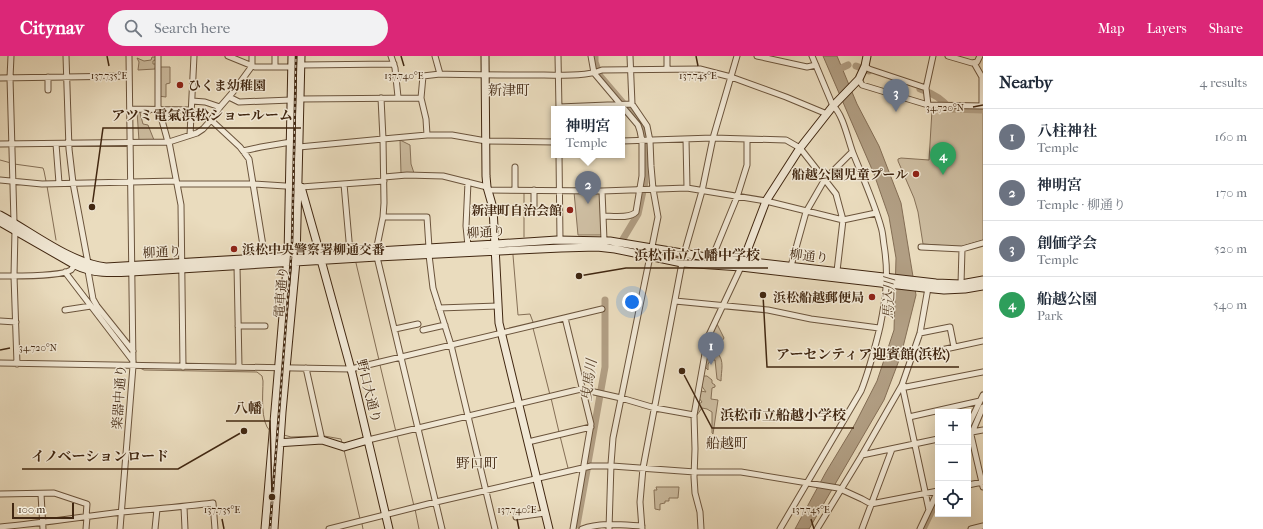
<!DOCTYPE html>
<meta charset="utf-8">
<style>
body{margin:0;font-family:"IM FELL French Canon","Noto Serif JP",serif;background:#f2f2f3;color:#1f2937}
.controls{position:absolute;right:12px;bottom:12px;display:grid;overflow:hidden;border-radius:0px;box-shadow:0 4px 16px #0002}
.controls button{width:36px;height:36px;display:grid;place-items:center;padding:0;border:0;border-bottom:1px solid #e0e1e3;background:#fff;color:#1f2937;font:20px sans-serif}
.scale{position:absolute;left:12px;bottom:10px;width:62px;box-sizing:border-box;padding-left:4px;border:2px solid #412711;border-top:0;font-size:11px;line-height:14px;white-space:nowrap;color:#412711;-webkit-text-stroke:3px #f1e8d5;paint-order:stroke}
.you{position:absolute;left:632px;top:246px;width:14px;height:14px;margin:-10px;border:3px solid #fff;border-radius:50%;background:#1a73e8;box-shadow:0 0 0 6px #1a73e833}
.badge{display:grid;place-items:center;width:26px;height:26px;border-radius:50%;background:#db2777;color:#fff;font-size:13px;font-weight:700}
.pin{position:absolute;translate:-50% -33px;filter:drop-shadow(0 1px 2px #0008)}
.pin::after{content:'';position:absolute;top:21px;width:14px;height:12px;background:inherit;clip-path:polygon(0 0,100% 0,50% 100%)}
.popup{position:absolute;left:551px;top:50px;width:74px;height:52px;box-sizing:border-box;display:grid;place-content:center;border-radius:0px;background:#fff;filter:drop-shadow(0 1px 3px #0005);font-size:13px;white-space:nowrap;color:#747a83}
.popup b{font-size:15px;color:#1f2937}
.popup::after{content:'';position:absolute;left:50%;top:100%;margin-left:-8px;border:8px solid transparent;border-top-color:#fff}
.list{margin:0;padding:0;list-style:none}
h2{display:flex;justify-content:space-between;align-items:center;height:52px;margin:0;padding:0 16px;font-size:17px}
h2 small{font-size:13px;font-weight:400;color:#747a83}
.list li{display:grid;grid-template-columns:26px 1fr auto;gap:12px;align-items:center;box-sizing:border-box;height:56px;padding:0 16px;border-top:1px solid #e0e1e3}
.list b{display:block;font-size:15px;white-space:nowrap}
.list p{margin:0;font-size:13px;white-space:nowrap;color:#747a83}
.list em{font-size:13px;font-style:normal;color:#747a83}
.icon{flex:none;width:22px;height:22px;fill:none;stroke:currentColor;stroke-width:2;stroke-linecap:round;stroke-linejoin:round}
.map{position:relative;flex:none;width:983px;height:473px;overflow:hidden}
header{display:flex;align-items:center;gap:24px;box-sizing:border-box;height:56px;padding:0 20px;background:#db2777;color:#fff}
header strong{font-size:19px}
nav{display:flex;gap:22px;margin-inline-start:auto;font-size:14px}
.search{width:280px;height:36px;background:#f2f2f3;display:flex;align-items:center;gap:10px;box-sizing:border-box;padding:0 14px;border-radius:22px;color:#747a83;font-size:15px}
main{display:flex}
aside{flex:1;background:#fff}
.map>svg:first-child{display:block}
</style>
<header>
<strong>Citynav</strong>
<div class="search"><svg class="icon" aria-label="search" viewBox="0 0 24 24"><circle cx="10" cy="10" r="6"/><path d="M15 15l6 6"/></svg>Search here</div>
<nav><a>Map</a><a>Layers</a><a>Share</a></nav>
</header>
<main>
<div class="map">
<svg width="983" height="473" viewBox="0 0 983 473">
<rect width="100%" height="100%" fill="#eadcbe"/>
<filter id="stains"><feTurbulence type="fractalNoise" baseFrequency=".005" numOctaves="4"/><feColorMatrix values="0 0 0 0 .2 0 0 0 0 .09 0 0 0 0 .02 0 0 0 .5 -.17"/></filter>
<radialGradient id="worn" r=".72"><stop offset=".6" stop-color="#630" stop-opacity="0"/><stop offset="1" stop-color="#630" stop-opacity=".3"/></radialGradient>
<path fill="#cdbda1" stroke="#877259" d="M152,1H157L155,4L153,5V8H156L155,13L138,14L139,6L137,2L144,5L151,4Z
M158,11H170V27L166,28V41L158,40Z
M932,54L983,55V184L960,191L923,188L918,156L914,142L898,105V103L901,102L929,104Z
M137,55H151V57H140L143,68L148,69L154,84L139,85Z
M400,84L410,89L411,108L414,117H401Z
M574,136H600L602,179H578Z
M717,268L724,282L718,291L717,297C725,304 721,315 721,325L717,323L715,304H711L708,308V314L706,312C704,298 711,281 717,268Z
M702,320H707L712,324V327L715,329V331L712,332L711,343L718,344L713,378L712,377V356L707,353L702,352L697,359L699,348L702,346L699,342L701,335L706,336L701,329Z
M656,431H679L678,442H669V445H665V447L660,448V454L655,453L654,434H657Z"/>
<path fill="#b19e83" stroke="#846e55" d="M823,0H837L857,48L879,90L901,147L916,239L901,299L884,344L809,473H795L826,416L855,368L877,325L894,274L896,202L889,161L874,118Z"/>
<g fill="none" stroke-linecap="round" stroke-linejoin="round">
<path stroke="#846e55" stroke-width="1" d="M0,104L11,107
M14,108L43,112L44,115L46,125
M47,130L56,184
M524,136V181
M513,199L518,259L530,258L533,266
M356,207L379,304
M70,218L92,247
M533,272L550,339
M380,309L396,376
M140,312L144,314L257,316L262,320L263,325C263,338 260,366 270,375
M551,342L559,376
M284,379L291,381L319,380
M397,379L414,450
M324,380L341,383L342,387
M560,380L568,412
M344,394L360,463
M415,453L419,473
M362,468L363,473"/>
<path stroke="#b19e83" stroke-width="7" d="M595,0V6L600,20L641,68L645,82V126L638,158L623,183
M856,10L869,15
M837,14L848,9
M920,33C932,37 943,43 950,53L983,54
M968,378L983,346
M588,407L605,311V244
M577,469L587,414
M923,473L938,442"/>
<g stroke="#6b543c" stroke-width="7">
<path id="street" d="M11,0L10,22L14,166
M66,0L69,93L73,127L88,207
M158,0V50L168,86
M228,0L255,11H292
M275,0V11
M391,0L395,12L398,41
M558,0L559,53
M591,0L594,17L638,69L640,75L642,85V120L636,156C630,163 612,160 603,160
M667,0V13
M757,0L807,11L816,9
M948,0L972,7L977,6L980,0
M974,7L982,21V50
M301,9L394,8
M865,10L869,13L926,32
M440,18C475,19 509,19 544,19C562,19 584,21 602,14L700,13L731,21L786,41L827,58
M48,21V34
M0,22L129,20
M859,23L862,29L928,49L926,32L933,0
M229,41L239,46L291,44
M381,42L383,83L427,79H452L486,85L554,86
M300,43L421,42
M192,45L205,46L220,51
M928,49L983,50
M559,51L632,48
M130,53L191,54
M211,64L240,91L249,103L265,202
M190,79L194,0
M427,79L426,63L421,42L423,20L440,18L435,0
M686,83L687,132
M622,85L713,82L786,84L800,92L836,138L843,164L837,215
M169,86L181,149L183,311
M0,88L169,86L197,77L203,73L211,64L220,51L233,36L252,10V0
M56,88L59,127
M299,91L383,83L384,147L383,161L376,195
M243,95L261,91L291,86
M559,99L560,184
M515,111V134
M384,121L407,119L443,120L487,131
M0,124L42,128L176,125
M177,128H253L301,131L384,125
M344,128L350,196
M489,134L602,135L687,132L766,145L843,164L876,157
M534,134V153
M602,135L604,184
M383,161H427L429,192
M15,174L14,220L17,308
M468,190L466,170L468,126
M921,191L962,193L983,187
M684,198L702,135L713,82L737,0
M429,199L433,232L451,289L495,473
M377,201L442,473
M712,202L737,141L747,109V83
M237,210L239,311
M791,210L806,156L825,123L852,96
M88,215L93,243L97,250L133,295
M65,216L133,305
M0,220C14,220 60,221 71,214C73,212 73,211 74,209
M961,228L962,193
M675,245L768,254L811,263L879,272
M439,252L498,250
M65,254L91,250
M565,262L591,368L573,473
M0,265L16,266
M238,270H265
M395,273L418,268
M423,274L445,269
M920,277L950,271L954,291
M913,300L983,285
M0,307L351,313L602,253
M306,312L322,384
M983,351L971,379L983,431
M909,361L980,345
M968,370L983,339
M972,376L983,374
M368,384L581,333L621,342L655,352L694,359
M528,386L591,371
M862,399L938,383
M968,429L983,426
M0,438L54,437L87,448L86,461
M41,438L43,473
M184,451L185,473
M929,454L902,329L906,331L983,316
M516,461L545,457
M0,471C41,467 81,461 122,456C152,453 183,451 213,447L215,473
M86,473L87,461
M120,473L133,310L129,0
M155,473L157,453
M329,473L436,446L591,410H612L695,416H741L838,432L862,443L871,448L938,435
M582,473C601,466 623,469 642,470
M609,473L611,408L613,382L658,161L653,133L651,110L650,85L647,70L632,48L630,0
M642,473L640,446L643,412L682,207
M701,473L700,456L695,437L694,421L695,393L694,359L708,281L741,211
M780,473L861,335C870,312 874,295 880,271C886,241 889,220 884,189C883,183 883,177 881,171C874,146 863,122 853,97C848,84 843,58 833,50L812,0
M817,473L862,399L902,329L920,277L928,232
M862,473L892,393
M920,473L938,435
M971,473L983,470"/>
</g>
<g stroke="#412711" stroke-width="9">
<path id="secondary" d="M485,0L486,120L487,131L493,152L499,267L549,473
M301,131L320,198
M0,159C32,176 70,207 106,211L496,188L557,184L610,185L712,202L744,205L936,227L961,228L983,224
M0,166L75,209C93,218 112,217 131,216L377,201L561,192L597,191L615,193L682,207L741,211L924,232L944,234L965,233L983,230
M321,204L352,317L389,473
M742,208L766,145L800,92L833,50L859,23L865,10L867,0
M276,387L322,384L344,391L368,384
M265,473L288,200L292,0
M274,473L282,356L296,205L301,0"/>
</g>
<use href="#street" stroke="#f1e8d5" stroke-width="5"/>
<use href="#secondary" stroke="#f1e8d5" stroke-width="7"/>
<g stroke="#412711" stroke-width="2.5">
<path id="rail" d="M270,473L292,189L296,0"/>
</g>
<use href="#rail" stroke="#f1e8d5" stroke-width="1" stroke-dasharray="3" stroke-linecap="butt"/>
</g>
<path fill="none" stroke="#412711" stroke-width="1.5" d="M107,0L109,10M401,0L404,10M696,0L698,10M973,51L983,49M0,294L10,292M222,463L224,473M517,463L519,473M811,463L814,473"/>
<g fill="#8f2418" stroke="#f1e8d5" stroke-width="1.5">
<circle cx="180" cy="29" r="4"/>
<circle cx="916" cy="118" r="4"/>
<circle cx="570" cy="154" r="4"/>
<circle cx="234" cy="193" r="4"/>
<circle cx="872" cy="241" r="4"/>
</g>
<g text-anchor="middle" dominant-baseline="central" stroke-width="3" stroke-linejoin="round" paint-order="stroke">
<g font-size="13" font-weight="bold" fill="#412711" stroke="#f1e8d5" text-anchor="end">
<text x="188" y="29" text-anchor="start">ひくま幼稚園</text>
<text x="908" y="118">船越公園児童プール</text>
<text x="562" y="154">新津町自治会館</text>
<text x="242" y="193" text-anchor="start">浜松中央警察署柳通交番</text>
<text x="864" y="241">浜松船越郵便局</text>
</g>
<g font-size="13" fill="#412711" stroke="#f1e8d5">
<text transform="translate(486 176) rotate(-4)">柳通り</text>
<text transform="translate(162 196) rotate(-3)">柳通り</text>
<text transform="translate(809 200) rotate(7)">柳通り</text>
<text transform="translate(281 236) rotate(-85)">電車通り</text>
<text transform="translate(369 335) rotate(76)">野口大通り</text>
<text transform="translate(119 341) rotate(-86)">楽器中通り</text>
</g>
<g font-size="14" fill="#412711" stroke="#f1e8d5">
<text x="509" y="34">新津町</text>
<text x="727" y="387">船越町</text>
<text x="477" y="407">野口町</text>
</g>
<g font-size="14" font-style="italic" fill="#634b33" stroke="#f1e8d5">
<text transform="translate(889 242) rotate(-88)">馬込川</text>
<text transform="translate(589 324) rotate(-82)">曳馬川</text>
</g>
</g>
<g font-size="10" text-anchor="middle" fill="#412711" stroke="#f1e8d5" stroke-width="3" stroke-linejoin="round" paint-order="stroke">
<text x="109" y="23">137.735°E</text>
<text x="404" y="23">137.740°E</text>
<text x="698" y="23">137.745°E</text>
<text x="945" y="55">34.720°N</text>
<text x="38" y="295">34.720°N</text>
<text x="222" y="457">137.735°E</text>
<text x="517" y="457">137.740°E</text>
<text x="811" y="457">137.745°E</text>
</g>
<path fill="none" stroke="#412711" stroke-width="1.5" d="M92 151L103 72H301M579 220L626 212H768M763 239L767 311H959M272 441L270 365H226M682 315L712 372H854M244 375L178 413H22"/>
<g fill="#412711" stroke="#f1e8d5" stroke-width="1.5">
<circle cx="92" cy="151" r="4"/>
<circle cx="579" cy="220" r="4"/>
<circle cx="763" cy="239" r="4"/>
<circle cx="272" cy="441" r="4"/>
<circle cx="682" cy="315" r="4"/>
<circle cx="244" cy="375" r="4"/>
</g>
<g font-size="14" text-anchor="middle" font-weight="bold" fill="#412711" stroke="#f1e8d5" stroke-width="3" stroke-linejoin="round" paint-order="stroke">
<text x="202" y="64">アツミ電氣浜松ショールーム</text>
<text x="697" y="204">浜松市立八幡中学校</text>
<text x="863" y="303">アーセンティア迎賓館(浜松)</text>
<text x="248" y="357">八幡</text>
<text x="783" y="364">浜松市立船越小学校</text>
<text x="100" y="405">イノベーションロード</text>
</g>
<rect width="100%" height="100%" filter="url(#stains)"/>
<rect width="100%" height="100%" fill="url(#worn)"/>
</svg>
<div class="controls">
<button>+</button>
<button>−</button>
<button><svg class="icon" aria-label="locate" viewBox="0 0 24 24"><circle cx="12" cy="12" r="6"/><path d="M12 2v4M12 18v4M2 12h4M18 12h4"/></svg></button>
</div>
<div class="scale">100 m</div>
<div class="you"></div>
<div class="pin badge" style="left:711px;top:309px;background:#6b7280">1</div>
<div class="pin badge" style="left:588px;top:148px;background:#6b7280">2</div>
<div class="popup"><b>神明宮</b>Temple</div>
<div class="pin badge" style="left:896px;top:56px;background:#6b7280">3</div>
<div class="pin badge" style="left:943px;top:119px;background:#2e9e5b">4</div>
</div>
<aside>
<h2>Nearby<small>4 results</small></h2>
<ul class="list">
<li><span class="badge" style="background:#6b7280">1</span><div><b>八柱神社</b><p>Temple</p></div><em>160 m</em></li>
<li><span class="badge" style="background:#6b7280">2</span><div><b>神明宮</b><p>Temple · 柳通り</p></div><em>170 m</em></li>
<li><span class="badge" style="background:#6b7280">3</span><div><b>創価学会</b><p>Temple</p></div><em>520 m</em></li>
<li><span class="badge" style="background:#2e9e5b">4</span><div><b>船越公園</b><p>Park</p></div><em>540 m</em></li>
</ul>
</aside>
</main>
